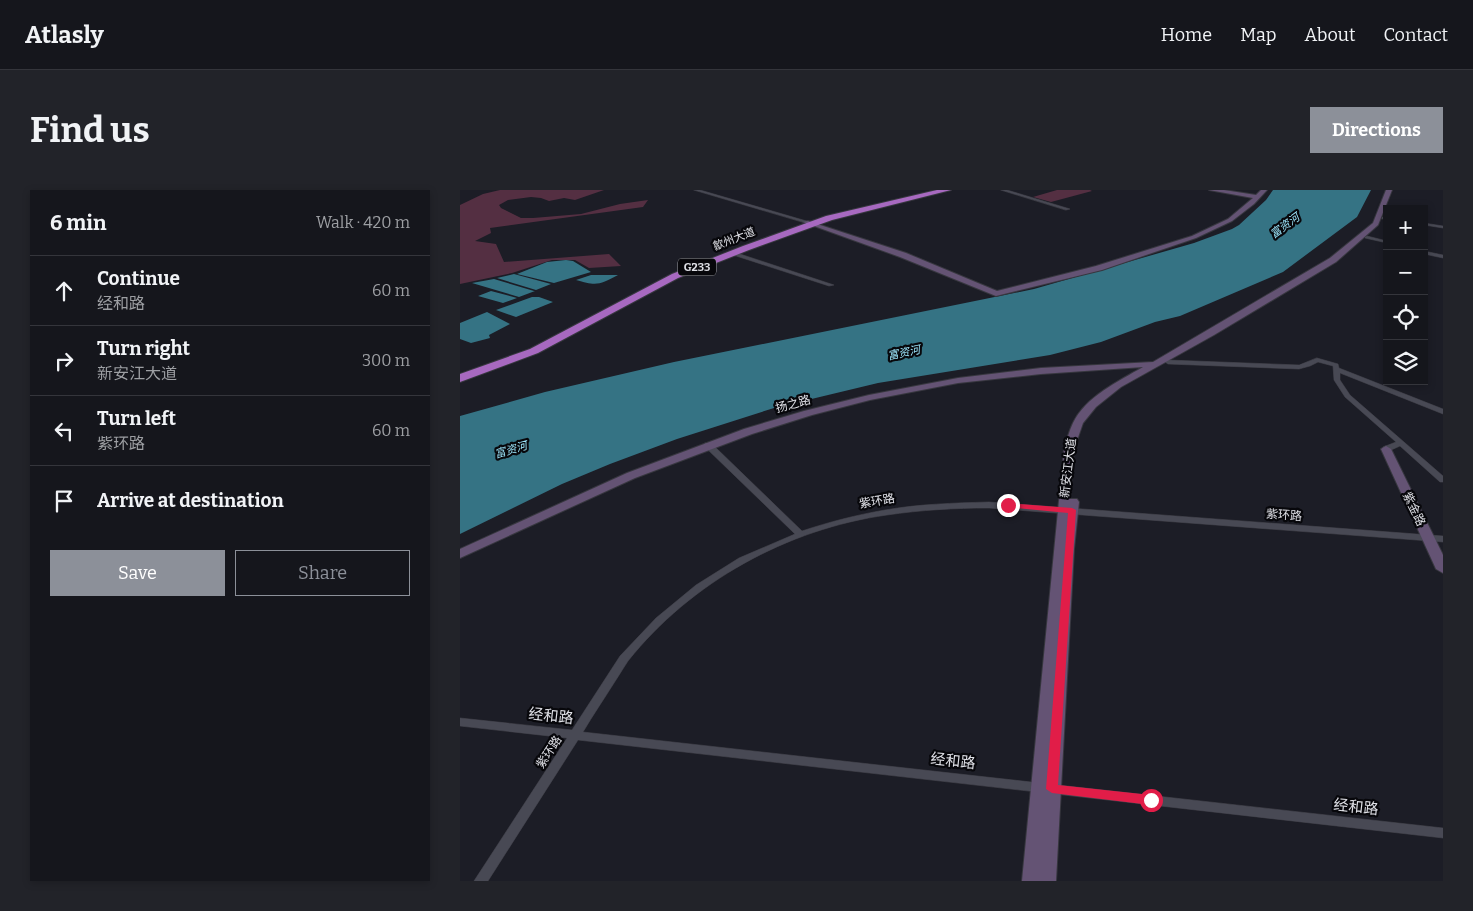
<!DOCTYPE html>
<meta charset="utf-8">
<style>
body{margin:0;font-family:Bitter,"Noto Sans SC",serif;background:#222329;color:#f1f3f6}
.controls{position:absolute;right:15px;top:15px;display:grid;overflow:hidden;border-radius:0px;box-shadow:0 2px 8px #0003}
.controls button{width:45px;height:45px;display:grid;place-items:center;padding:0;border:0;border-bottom:1px solid #34353b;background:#15161c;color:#f1f3f6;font:25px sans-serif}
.stop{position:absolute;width:15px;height:15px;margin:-11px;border:4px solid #e11d48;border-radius:50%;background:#fff}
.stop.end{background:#e11d48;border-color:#fff;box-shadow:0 1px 5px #0008}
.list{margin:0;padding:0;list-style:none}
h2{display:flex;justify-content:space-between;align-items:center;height:65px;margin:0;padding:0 20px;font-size:21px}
h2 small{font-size:16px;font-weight:400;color:#9d9fa3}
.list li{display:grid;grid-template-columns:32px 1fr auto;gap:15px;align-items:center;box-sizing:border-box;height:70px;padding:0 20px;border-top:1px solid #34353b}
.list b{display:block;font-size:19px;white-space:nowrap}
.list p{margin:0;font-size:16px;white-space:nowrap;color:#9d9fa3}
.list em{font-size:16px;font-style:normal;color:#9d9fa3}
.actions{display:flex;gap:10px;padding:15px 20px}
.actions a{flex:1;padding:11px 0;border:1px solid #8c9099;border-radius:0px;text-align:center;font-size:18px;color:#8c9099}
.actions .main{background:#8c9099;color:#fff}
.icon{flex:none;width:28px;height:28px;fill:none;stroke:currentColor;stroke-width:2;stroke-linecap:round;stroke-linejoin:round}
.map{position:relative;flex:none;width:983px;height:691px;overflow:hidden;border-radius:0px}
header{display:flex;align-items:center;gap:30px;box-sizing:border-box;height:70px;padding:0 25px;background:#15161c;border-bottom:1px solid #34353b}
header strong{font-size:24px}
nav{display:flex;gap:28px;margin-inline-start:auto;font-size:18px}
.intro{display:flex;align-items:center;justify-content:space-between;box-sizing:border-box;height:120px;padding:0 30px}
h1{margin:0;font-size:35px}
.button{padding:12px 22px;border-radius:0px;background:#8c9099;color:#fff;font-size:18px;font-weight:700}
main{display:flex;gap:30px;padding:0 30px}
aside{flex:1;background:#15161c;border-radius:0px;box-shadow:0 2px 8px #0003}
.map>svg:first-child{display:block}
</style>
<header>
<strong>Atlasly</strong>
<nav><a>Home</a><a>Map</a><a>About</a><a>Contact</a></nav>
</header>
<div class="intro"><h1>Find us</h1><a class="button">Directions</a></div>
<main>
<aside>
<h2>6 min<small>Walk · 420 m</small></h2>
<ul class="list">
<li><svg class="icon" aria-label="ahead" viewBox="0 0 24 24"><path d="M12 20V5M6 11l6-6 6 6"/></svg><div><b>Continue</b><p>经和路</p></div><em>60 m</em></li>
<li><svg class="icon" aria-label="right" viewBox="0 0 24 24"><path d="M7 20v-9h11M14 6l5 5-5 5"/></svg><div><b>Turn right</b><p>新安江大道</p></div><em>300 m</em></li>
<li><svg class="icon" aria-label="left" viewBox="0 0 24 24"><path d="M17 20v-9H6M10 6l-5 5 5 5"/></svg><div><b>Turn left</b><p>紫环路</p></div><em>60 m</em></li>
<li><svg class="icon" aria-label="arrive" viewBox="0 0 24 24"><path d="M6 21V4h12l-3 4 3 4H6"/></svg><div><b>Arrive at destination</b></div></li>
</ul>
<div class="actions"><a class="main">Save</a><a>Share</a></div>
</aside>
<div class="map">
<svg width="983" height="691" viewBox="0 0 983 691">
<rect width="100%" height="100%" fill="#1c1d26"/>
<path fill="#542f42" d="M40,0H144L115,10L104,8L89,11L81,8L71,7L48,10L39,15L41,18L61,28H73L121,24L160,14L188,10L183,17L30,38L31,43L15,51L36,54L44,72L149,64L161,76L129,78L115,70H92L52,83L0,94V15L23,4Z
M597,0H630L632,1L591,12L573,7Z"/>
<path fill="#357384" d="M813,0H911L897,27L823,82L720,126L695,132L641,152L590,165L418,193L314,218L217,249L150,274L102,294L0,344V226L85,202L214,172L574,99L734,53L772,39L779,35L806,10Z
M106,70L113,71L131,82L94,93L57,84L87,72Z
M54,84L91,94L76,100L37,88Z
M131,85H158C140,95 136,96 116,90Z
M34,89L74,101H75L59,107L12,93Z
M31,101L57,108L43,113L18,106Z
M72,107H79L93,112L56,127L36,120Z
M27,122L50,134L29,145L30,148L11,153L0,149V133Z"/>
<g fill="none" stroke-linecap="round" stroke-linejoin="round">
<g stroke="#37373f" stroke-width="1">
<path id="street" d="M234,0H240L350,32L346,33Z
M541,0H547L610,19L606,20Z
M922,27H927V29H922Z
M964,33L983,36V38L964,35Z
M907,46L927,51V53L905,48V47Z
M964,61L983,65V68L964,64Z
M270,62H274L374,95L369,96L270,64Z
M857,168L878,174L879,178L983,219V224L880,183V190L890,205L983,286V292H980L940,256L929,261H923L922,259L923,257L936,252L885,207L874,190L873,176L858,172L850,176L839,179L708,174L705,172L708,170L839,175Z
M245,253H251L342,341C369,332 396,325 425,320C459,314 494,313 529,312L983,346V352L529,318C495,318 461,320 427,325C327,339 231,392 168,471C163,478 159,486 154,493C144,509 133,525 123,542L983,638V648L118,550L28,691H14L107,548L0,536V528L112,540L160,466L196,428L236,395L279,368L335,344L245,257L244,255Z"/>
</g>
<g stroke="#37373f" stroke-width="2">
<path id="secondary" d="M749,0H764L796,5L801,0H807L794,14L772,31L736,48L642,80L536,106L440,67L343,32L348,31L446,63L537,101L636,76L732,46L768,29L793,8Z
M926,0H932L918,35L876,72L754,145L661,197L636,217L623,233L614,259L610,309H617L619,312L614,359L596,691H562L604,259C607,250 609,241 613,233C625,207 659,191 683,177L581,184L498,193L410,210L352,225L292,244L175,288L0,368V359L167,283L284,239L344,221L409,205L498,188L581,178L693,172L870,68L913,33Z
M926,256L931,259L983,365V383L976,379L921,259Z"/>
</g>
<g stroke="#37373f" stroke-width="2">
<path id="highway" d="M477,0H491L372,30L289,60L218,88L78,163L0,192V184L70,159L212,84L283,56L366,26Z"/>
</g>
<use href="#street" fill="#484954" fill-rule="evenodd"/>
<use href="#secondary" fill="#645374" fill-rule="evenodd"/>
<use href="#highway" fill="#a769c0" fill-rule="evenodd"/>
</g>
<path fill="#e11d48" d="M548,313L612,318L616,320L598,595L691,605L695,607L697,610L695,613L691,615L592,603L586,599L608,323L545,317L544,315Z"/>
<g text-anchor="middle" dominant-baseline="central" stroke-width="4.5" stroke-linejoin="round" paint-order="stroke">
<g font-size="11" font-style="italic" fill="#9ee8fe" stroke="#07070b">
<text transform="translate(825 36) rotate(-36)">富资河</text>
<text transform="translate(444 163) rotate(-12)">富资河</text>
<text transform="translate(51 260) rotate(-16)">富资河</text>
</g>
<g font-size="11" fill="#e0e1e7" stroke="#07070b">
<text transform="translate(274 49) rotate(-21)">歙州大道</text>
</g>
<rect fill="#07070b" stroke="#9fa0a5" stroke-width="1" x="218" y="68.5" width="38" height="17" rx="4"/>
<g font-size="11" font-weight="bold" fill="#e0e1e7">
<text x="237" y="77">G233</text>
</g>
<g font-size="12" fill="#e0e1e7" stroke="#07070b">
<text transform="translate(333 214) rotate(-15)">扬之路</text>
<text transform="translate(608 278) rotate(-83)">新安江大道</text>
<text transform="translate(417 311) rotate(-10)">紫环路</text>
<text transform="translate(954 319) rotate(64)">紫金路</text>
<text transform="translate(824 325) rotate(4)">紫环路</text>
<text transform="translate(89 562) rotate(-57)">紫环路</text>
</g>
<g font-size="15" fill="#e0e1e7" stroke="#07070b">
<text transform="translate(91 526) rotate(6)">经和路</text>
<text transform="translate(493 571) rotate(6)">经和路</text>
<text transform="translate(896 617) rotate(6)">经和路</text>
</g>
</g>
</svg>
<div class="controls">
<button>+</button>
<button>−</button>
<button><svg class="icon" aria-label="locate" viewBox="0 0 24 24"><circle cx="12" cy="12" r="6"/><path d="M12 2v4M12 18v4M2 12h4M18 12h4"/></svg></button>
<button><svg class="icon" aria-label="layers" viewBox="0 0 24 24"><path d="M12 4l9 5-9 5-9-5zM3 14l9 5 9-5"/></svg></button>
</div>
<div class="stop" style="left:691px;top:610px"></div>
<div class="stop end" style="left:548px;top:315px"></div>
</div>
</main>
